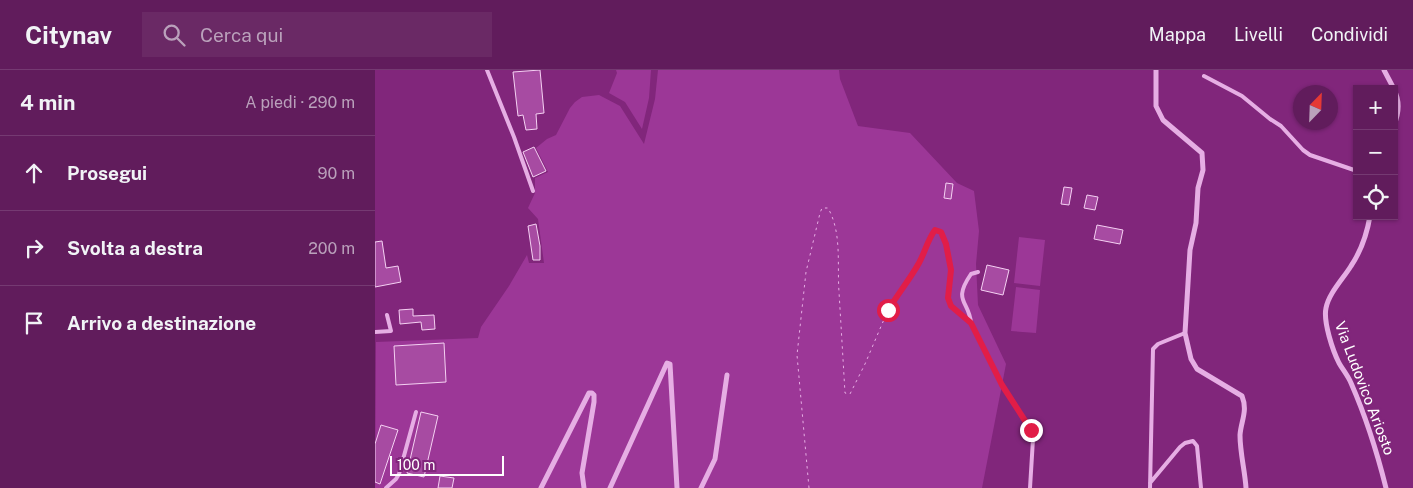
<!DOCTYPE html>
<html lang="it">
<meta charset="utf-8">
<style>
body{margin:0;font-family:"Public Sans",sans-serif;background:#6a2965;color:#f1f3f6}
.controls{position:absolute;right:15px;top:15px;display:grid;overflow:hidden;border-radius:0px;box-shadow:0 1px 4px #0004}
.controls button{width:45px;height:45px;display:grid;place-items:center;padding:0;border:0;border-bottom:1px solid #753a72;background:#611c5c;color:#f1f3f6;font:25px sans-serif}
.compass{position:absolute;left:918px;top:15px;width:45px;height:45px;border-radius:50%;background:#611c5c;box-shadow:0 1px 4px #0004;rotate:23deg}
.scale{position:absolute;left:15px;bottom:12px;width:114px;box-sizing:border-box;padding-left:5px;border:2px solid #fff;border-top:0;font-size:14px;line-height:18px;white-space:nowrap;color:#fff;-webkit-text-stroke:4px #81267b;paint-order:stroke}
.stop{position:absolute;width:15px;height:15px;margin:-11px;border:4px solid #e11d48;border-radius:50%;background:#fff}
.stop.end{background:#e11d48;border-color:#fff;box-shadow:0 1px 5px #0008}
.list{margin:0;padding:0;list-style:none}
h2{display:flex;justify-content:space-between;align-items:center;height:65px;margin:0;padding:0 20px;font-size:21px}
h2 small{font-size:16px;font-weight:400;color:#baa1bb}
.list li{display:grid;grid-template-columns:32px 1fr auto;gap:15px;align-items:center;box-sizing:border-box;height:75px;padding:0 20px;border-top:1px solid #753a72}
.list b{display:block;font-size:19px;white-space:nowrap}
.list em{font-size:16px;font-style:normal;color:#baa1bb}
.icon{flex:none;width:28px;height:28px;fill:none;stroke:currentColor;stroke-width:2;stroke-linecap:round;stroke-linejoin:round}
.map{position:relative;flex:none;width:1038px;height:418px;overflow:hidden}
header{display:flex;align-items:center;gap:30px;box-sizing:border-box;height:70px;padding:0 25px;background:#611c5c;border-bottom:1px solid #753a72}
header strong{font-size:24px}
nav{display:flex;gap:28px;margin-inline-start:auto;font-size:18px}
.search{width:350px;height:45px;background:#6a2965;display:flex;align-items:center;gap:12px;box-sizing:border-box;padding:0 18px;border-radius:0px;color:#baa1bb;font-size:19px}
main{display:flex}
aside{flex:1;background:#611c5c}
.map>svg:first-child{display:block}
</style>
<header>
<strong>Citynav</strong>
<div class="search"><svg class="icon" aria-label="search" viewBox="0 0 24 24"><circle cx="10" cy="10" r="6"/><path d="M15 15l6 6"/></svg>Cerca qui</div>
<nav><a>Mappa</a><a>Livelli</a><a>Condividi</a></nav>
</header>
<main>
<aside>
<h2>4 min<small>A piedi · 290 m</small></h2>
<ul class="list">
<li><svg class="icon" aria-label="ahead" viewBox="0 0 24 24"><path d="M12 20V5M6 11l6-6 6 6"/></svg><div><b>Prosegui</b></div><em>90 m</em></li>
<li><svg class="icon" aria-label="right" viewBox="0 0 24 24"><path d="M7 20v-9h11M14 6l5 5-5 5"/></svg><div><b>Svolta a destra</b></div><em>200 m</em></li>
<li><svg class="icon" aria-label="arrive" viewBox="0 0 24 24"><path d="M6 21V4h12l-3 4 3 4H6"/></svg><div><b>Arrivo a destinazione</b></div></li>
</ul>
</aside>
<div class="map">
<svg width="1038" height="418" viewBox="0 0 1038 418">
<rect width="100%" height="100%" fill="#81267b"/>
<path fill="#9c3797" d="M241,0H276L274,28L267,59L250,32L234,23L242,3Z
M283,0H464L465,9L483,56L535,63L582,113L599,121L604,161L601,194L603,235L631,294L607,418H0L1,272L103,268L106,257L134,216L152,185L154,193H169L163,149L153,138L160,123V108L173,102L161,78L172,69L181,65L195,38L200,32L207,27L224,25L245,36L269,74L280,29Z
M644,167L670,170L665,216L639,213Z
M641,217L665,220L661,263L636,261Z"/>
<path fill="#a74ba2" stroke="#f5d1f3" d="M165,0L169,43L161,44L162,59L151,60L148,45L143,46L138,2Z
M159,77L171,101L158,107L148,82Z
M571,113L578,114L576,129L569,128Z
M689,117L697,118L694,135L686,134Z
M712,125L723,127L720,140L709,138Z
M161,154L165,176V190H158L153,156Z
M722,155L748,160L745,174L719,169Z
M7,171L11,198L23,196L26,212L0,217V172Z
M612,195L634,200L628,225L606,220Z
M38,239V246L59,245L60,259L47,260L46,252L25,254L24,240Z
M69,273L71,312L21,315L19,276Z
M46,342L63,346L49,407L32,403Z
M6,355L23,360L5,414L0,412V374Z
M65,406L79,408L77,418H63Z"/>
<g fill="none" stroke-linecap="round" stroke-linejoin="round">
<path stroke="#e6aee4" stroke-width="1" stroke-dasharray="2.5 4" stroke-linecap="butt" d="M434,418L422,285L431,202L445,143L447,138H453C467,163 462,193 464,222C466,255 468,289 470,323L475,324L490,294L513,240L542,198L552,179L556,165L561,160L566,162L571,175L576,200L573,228L576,236L588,246"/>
<path stroke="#e6aee4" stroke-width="4" d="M112,0L139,67L158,121
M829,6L867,26L895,49L906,56L928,80L935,85L982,101
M603,202L596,204C577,232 594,230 596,253L627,315L656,360L658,369L655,418
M0,262L16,261L12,245
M775,413L805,377L810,373L818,371L822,376L826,418
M11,418L21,409L24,404L41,342
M775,418L778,279L783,274L810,263"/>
<path stroke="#e6aee4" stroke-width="5" d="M781,0V36L788,50L827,83L828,100L823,118L821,153L815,180L810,263L816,289L822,299L867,326C873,341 866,351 865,365C865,383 870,401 871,418
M1009,0L1019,19
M1019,20C1025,31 1024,43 1019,55
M995,146C992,164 986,181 976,196C968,209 954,223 951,238C948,252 958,281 964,293C968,300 973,306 976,313C991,347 1002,382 1011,418
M166,418L214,323H217L219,325V332L207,403L209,418
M235,418L292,293L295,294L302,418
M326,418L340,389L352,305"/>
</g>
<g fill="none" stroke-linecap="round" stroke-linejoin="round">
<path stroke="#e11d48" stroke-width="6" d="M513,240C523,224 535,209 544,193C550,182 553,169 560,160L566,162L571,174L576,200L573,228L576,236L596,253L627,315L656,360"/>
</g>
<g text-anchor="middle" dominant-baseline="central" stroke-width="4.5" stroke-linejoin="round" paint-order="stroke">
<g font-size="15" fill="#fff" stroke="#81267b">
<text transform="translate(990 318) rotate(69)">Via Ludovico Ariosto</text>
</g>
</g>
</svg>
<div class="controls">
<button>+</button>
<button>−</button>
<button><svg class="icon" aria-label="locate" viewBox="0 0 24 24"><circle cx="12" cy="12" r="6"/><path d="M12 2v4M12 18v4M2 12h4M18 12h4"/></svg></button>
</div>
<svg class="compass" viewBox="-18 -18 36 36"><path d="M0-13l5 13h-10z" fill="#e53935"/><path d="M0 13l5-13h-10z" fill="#baa1bb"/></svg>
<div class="scale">100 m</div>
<div class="stop" style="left:513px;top:240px"></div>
<div class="stop end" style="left:656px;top:360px"></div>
</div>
</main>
